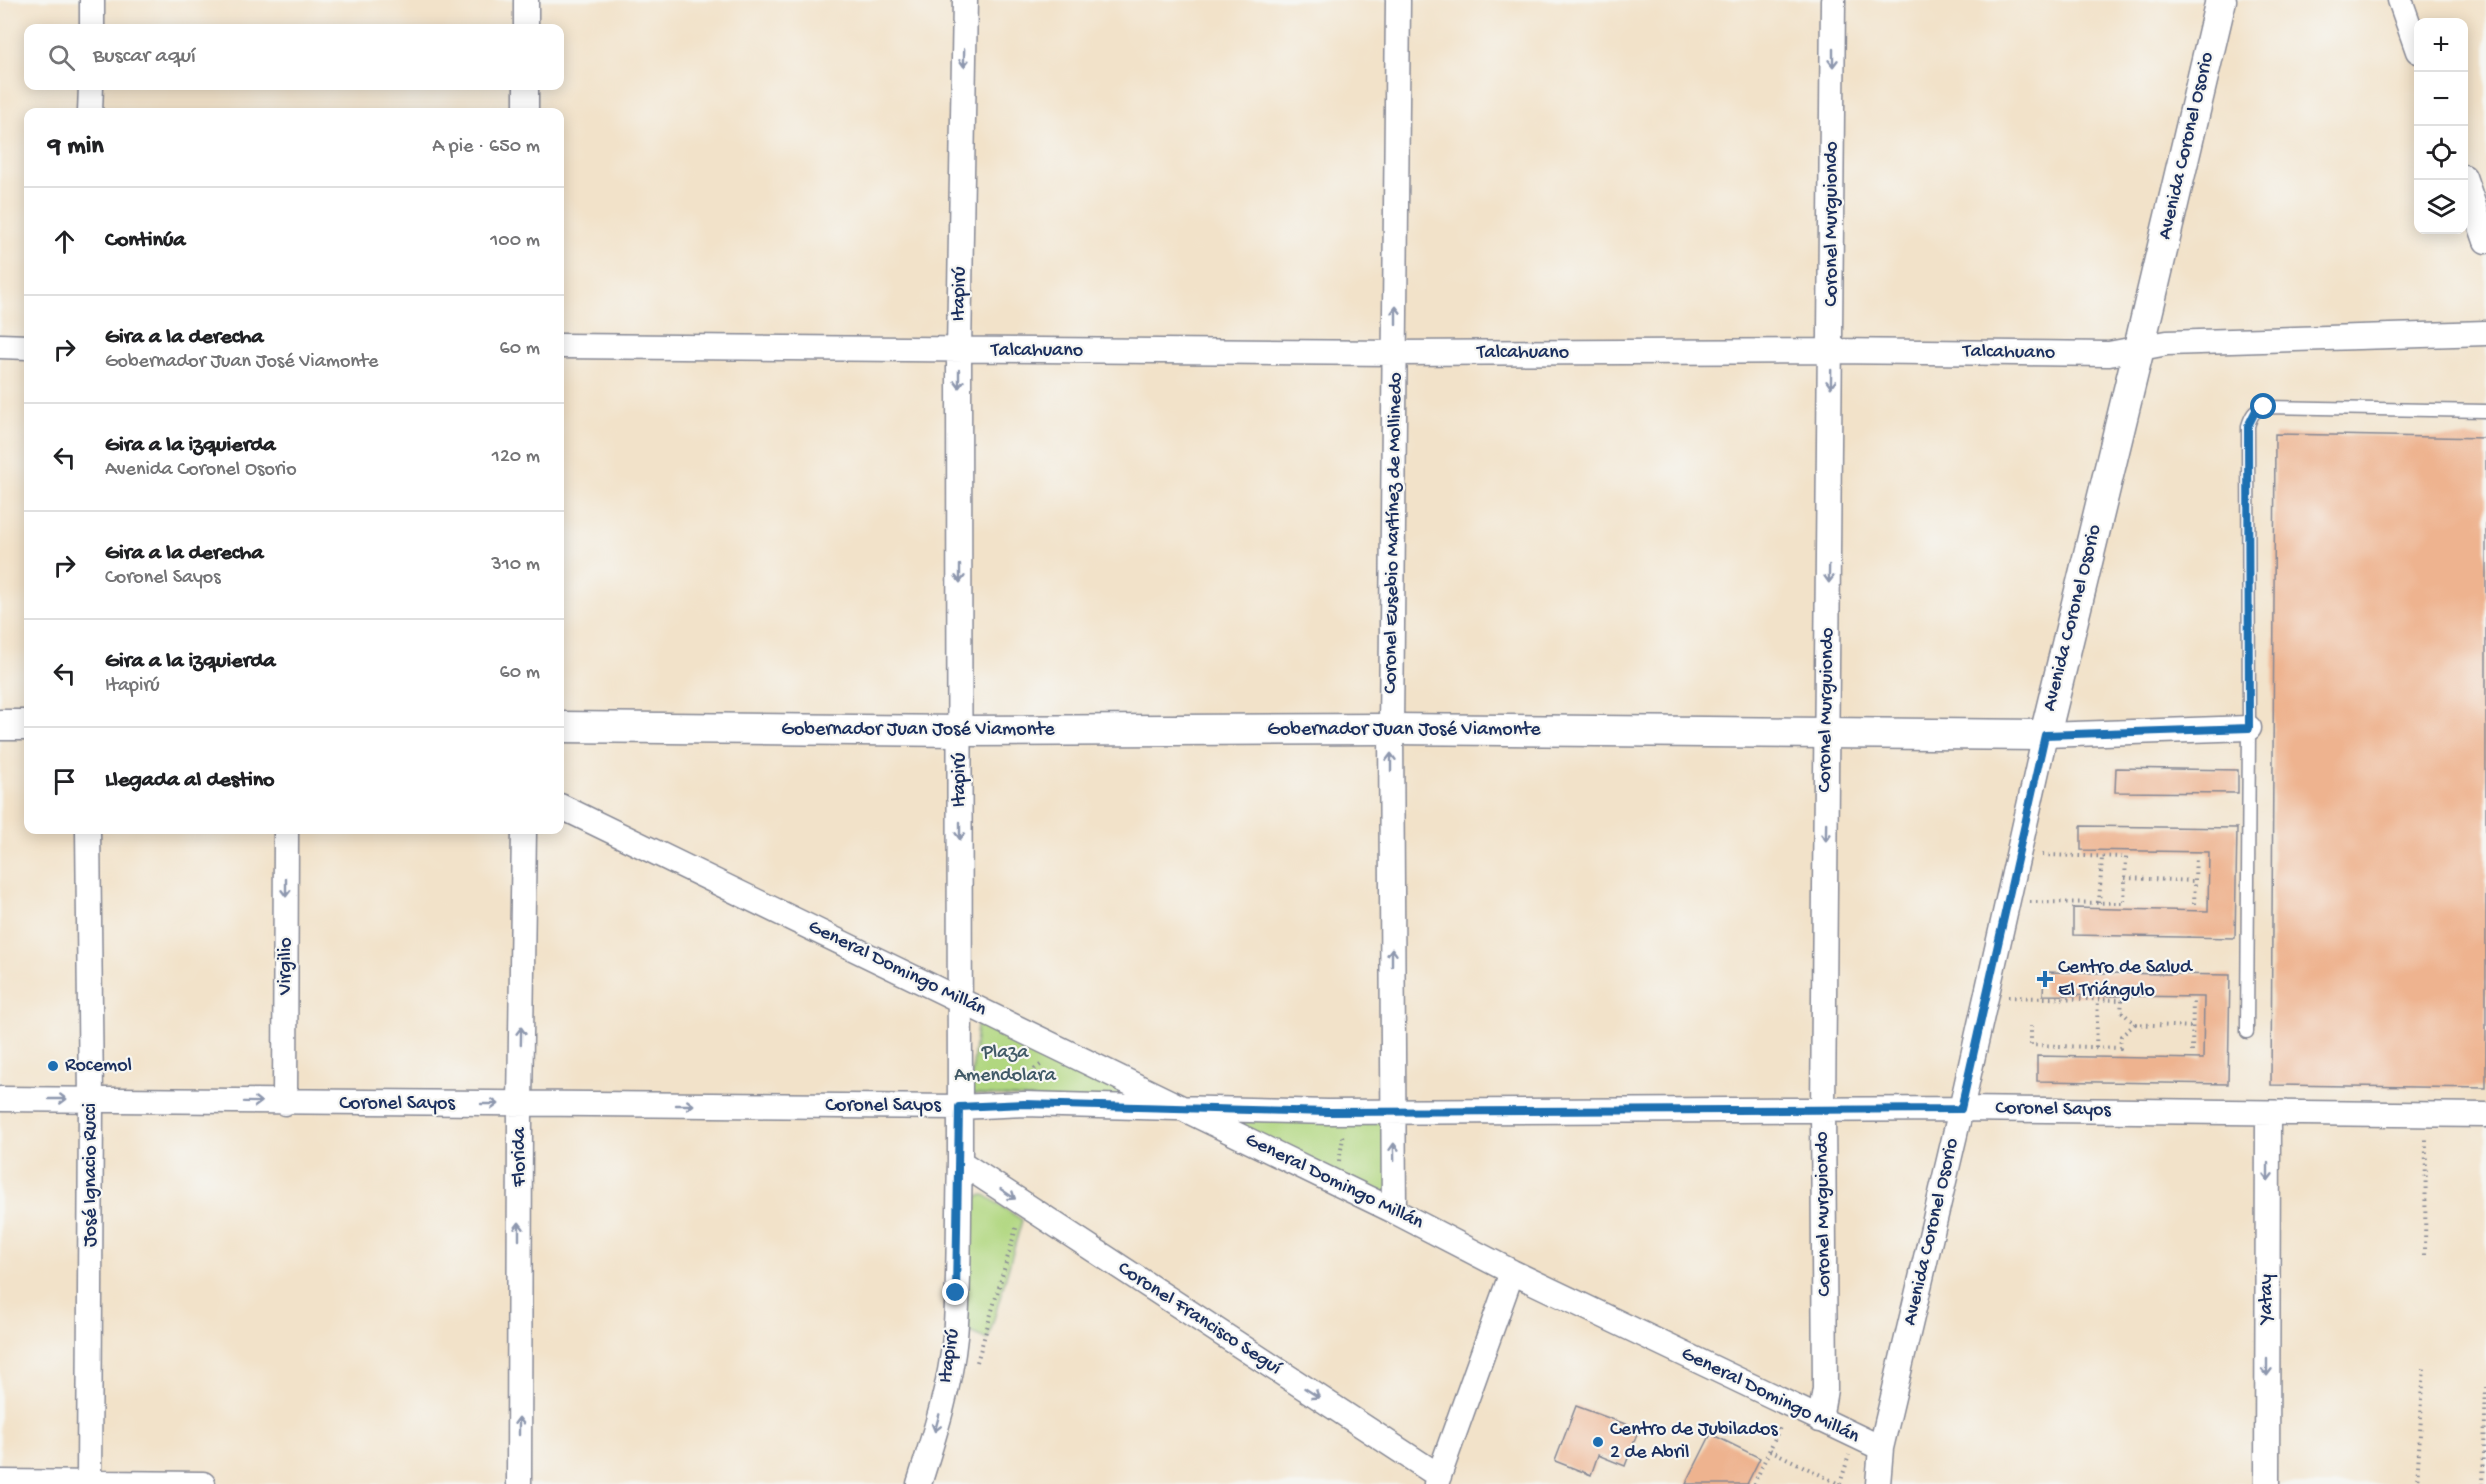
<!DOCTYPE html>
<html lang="es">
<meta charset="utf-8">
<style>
body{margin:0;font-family:"Gochi Hand",sans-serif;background:#f6f6f6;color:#202124}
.controls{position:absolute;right:18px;top:18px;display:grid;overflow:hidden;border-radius:12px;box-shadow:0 3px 15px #0003}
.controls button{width:54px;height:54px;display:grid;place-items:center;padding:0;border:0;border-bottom:2px solid #e0e0e0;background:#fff;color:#202124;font:30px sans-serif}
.stop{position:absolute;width:18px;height:18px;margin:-14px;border:4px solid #1f6fb2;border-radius:50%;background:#fff}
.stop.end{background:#1f6fb2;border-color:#fff;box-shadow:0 2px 6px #0008}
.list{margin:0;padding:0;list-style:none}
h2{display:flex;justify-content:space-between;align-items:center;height:78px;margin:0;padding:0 24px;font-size:26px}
h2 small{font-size:20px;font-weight:400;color:#757577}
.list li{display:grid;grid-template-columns:39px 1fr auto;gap:18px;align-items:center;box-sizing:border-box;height:108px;padding:0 24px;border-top:2px solid #e0e0e0}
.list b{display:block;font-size:22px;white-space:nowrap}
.list p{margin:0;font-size:20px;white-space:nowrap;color:#757577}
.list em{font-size:20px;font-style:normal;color:#757577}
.icon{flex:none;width:33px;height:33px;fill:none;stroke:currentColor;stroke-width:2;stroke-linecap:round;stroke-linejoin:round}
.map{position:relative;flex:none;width:2486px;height:1484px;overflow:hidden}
.search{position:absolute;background:#fff;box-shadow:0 3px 15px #0003;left:24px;top:24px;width:540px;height:66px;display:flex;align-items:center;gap:15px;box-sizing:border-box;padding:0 21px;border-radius:12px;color:#757577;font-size:22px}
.panel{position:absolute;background:#fff;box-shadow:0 3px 15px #0003;left:24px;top:108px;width:540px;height:726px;border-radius:12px}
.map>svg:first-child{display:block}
</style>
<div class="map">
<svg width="2486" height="1484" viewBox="0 0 2486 1484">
<rect width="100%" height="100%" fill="#f6f6f2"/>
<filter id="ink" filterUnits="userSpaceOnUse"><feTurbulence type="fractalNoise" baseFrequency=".0167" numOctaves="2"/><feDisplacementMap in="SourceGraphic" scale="12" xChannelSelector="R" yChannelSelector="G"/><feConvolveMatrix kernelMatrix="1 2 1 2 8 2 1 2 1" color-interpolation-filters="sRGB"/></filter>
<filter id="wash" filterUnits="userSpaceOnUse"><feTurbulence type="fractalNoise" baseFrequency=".008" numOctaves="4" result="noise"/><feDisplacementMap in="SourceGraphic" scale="24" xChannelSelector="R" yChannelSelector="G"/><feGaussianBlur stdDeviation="1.35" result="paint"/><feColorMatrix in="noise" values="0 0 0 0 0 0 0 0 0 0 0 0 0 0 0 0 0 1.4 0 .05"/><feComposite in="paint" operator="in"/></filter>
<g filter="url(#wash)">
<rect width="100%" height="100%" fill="#f2e2c9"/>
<path fill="#b1d780" stroke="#66836f" stroke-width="1.5" d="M978,1016L1186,1109L1393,1112L1394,1211L1186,1109L970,1094Z
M985,1195L1022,1220L988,1340L962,1329L969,1199L975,1196Z"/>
<g id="blocks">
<path fill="#eeb38f" d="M2275,434L2486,438V1088L2271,1085Z
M2116,768L2238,770V793L2115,792Z
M2081,826L2237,828L2235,938L2073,935V908L2208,911L2209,852L2081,850Z
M2044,972L2230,975L2228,1084L2037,1081V1056L2203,1059L2204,997L2043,995Z
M1576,1406L1639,1429L1625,1466L1598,1455L1591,1475L1555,1461Z
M1711,1434L1760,1458L1747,1484H1686Z"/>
</g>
</g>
<g filter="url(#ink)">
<use href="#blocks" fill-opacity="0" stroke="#868894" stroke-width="1.5"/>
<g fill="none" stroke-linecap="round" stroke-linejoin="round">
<g stroke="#868894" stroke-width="15">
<path id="service" d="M2247,1032L2249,728L2248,426C2251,416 2254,410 2264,407L2486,411"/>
</g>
<g stroke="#868894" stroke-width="27">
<path id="minor" d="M2400,0L2418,51
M92,28V0
M526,28V0
M90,112L91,86
M526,112V86
M2464,177L2486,241
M0,346L28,347
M560,346L1396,353L1831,351L2109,354L2167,343L2486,333
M560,806L1394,1211L1512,1272L1881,1448
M88,830L91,1099L89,1484
M0,1099L959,1107L1024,1104L1328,1112L1961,1109L2486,1115
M285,1103L286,830
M960,1162L1439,1476
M1394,1211L1391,729L1398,0
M1820,1420L1825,1389L1823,1110L1833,0
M0,1482L203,1484
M519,1484L520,1104L524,830
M919,1484C934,1436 950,1387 955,1337C960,1279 958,1220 960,1162L959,350L965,0
M1436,1484L1512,1272
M1878,1484L1881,1448L1961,1109L2045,735L2249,728
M2267,1484L2268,1113"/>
</g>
<g stroke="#868894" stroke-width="33">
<path id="tertiary" d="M0,725H28
M560,727L961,731L1391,729L2045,735L2139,348L2221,0"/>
</g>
<path stroke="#868894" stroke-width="4" stroke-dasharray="1.5 4.5" stroke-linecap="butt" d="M2125,878L2195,881
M2030,902L2124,903L2126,857L2041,855
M2099,903L2102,857
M2194,904L2196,856
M2008,997L2122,1000L2121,1011L2135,1024L2121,1036L2120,1048L2031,1045V1026
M2135,1024L2192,1027
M2096,1047L2098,999
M2192,1052L2193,1000
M1031,1081L1035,1069L1043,1063
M1339,1161L1343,1138L1341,1134
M2425,1255L2426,1136
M977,1362L1017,1225
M1770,1450L1839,1484
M1754,1484L1781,1425
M1840,1484L1849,1455
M2417,1484L2424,1366
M2483,1484L2486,1387"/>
<use href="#service" stroke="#fff" stroke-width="12"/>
<use href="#minor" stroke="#fff" stroke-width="24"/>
<use href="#tertiary" stroke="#fff" stroke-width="30"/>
</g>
<defs><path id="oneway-shaft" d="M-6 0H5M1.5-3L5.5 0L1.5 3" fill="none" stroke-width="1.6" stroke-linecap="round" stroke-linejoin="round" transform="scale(1.5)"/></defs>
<g stroke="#8d97ae">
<use href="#oneway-shaft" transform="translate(964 58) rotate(91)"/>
<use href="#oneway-shaft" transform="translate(1833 58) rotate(90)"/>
<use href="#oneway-shaft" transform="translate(1396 315) rotate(-90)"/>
<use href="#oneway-shaft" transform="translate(959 379) rotate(90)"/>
<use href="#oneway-shaft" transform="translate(1831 379) rotate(91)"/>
<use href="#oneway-shaft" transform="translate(960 574) rotate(90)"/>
<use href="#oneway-shaft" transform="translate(1829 574) rotate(91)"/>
<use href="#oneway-shaft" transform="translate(1391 762) rotate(-90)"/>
<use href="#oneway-shaft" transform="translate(960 831) rotate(90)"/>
<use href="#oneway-shaft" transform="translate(1826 832) rotate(91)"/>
<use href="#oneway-shaft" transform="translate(286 888) rotate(90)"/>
<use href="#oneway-shaft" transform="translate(1392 957) rotate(-90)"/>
<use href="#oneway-shaft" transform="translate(521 1036) rotate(-89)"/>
<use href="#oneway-shaft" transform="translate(58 1099)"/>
<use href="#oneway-shaft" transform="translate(253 1102) rotate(1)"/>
<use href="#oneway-shaft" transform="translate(490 1104)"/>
<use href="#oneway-shaft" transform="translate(685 1105)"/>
<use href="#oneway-shaft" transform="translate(1394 1152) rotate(-91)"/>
<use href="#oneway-shaft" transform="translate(2268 1172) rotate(90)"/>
<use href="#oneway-shaft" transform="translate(1008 1194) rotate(34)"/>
<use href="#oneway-shaft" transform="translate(519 1231) rotate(-90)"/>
<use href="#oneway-shaft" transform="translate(2267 1367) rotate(90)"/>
<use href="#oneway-shaft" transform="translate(1312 1393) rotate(33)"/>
<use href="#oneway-shaft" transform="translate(937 1423) rotate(105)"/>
<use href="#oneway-shaft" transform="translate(519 1426) rotate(-90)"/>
</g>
</g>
<g fill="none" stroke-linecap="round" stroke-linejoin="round" filter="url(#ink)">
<path stroke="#1f6fb2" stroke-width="8" d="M956,1293L959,1107L1024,1104L1328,1112L1961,1109L2045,735L2249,728L2248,426L2256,410L2264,407"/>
</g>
<g fill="#1f6fb2" stroke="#f6f6f2" stroke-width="2">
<path d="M2042 970h6v6h6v6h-6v6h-6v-6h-6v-6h6z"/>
<circle cx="53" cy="1066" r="6"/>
<circle cx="1598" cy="1442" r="6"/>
</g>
<g text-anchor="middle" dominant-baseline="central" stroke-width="4.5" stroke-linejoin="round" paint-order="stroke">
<g font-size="20" fill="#1b2f5e" stroke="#f6f6f2">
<text transform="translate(2187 146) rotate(-77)">Avenida Coronel Osorio</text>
<text transform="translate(1832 224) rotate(-90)">Coronel Murguiondo</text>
<text transform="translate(960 294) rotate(-89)">Itapirú</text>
<text x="1037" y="351">Talcahuano</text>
<text x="1523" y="353">Talcahuano</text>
<text transform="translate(2009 353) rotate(1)">Talcahuano</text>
<text transform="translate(1394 533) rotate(-89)">Coronel Eusebio Martínez de Mollinedo</text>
<text transform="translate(2073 618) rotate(-76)">Avenida Coronel Osorio</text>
<text transform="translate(1827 710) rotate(-89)">Coronel Murguiondo</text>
<text x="918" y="730">Gobernador Juan José Viamonte</text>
<text x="1404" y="730">Gobernador Juan José Viamonte</text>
<text transform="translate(960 780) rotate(-90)">Itapirú</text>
<text transform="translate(286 966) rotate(-90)">Virgilio</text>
<text transform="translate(897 969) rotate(26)">General Domingo Millán</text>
<text x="397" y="1104">Coronel Sayos</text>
<text x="883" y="1106">Coronel Sayos</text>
<text transform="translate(2053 1110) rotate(1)">Coronel Sayos</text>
<text transform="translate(520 1157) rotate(-90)">Florida</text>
<text transform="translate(91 1175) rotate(-90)">José Ignacio Rucci</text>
<text transform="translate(1334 1182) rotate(26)">General Domingo Millán</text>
<text transform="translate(1824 1214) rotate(-91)">Coronel Murguiondo</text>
<text transform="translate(1932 1232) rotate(-77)">Avenida Coronel Osorio</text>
<text transform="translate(2267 1299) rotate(-90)">Yatay</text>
<text transform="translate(1199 1319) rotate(33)">Coronel Francisco Seguí</text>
<text transform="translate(950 1356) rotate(-82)">Itapirú</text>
<text transform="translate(1770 1396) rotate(26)">General Domingo Millán</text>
</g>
<g font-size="20" fill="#1b2f5e" stroke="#f6f6f2" text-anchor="start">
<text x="2058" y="968">Centro de Salud<tspan x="2058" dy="23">El Triángulo</tspan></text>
<text x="65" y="1066">Rocemol</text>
<text x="1610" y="1430">Centro de Jubilados<tspan x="1610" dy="23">2 de Abril</tspan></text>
</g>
<g font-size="20" fill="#405966" stroke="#f6f6f2">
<text x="1005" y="1053">Plaza<tspan x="1005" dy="23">Amendolara</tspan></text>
</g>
</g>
</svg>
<div class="controls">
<button>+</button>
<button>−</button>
<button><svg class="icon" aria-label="locate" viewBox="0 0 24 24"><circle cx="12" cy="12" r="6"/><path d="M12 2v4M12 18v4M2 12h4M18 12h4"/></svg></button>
<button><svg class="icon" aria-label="layers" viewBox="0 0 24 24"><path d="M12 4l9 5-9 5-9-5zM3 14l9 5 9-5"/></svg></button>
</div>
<div class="stop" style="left:2264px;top:407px"></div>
<div class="stop end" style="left:956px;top:1293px"></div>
<div class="search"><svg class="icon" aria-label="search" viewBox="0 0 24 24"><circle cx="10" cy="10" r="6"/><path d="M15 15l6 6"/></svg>Buscar aquí</div>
<section class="panel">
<h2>9 min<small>A pie · 650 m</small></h2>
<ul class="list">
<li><svg class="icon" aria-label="ahead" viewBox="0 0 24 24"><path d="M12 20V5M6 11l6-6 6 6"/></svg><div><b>Continúa</b></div><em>100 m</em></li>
<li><svg class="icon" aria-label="right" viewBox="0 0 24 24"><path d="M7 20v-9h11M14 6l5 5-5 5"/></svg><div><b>Gira a la derecha</b><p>Gobernador Juan José Viamonte</p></div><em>60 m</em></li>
<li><svg class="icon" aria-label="left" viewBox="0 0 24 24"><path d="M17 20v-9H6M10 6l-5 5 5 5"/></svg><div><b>Gira a la izquierda</b><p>Avenida Coronel Osorio</p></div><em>120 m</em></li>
<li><svg class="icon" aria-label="right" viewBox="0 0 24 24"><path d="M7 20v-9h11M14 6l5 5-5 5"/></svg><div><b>Gira a la derecha</b><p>Coronel Sayos</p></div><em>310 m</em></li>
<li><svg class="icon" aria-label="left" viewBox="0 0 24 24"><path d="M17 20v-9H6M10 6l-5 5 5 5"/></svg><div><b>Gira a la izquierda</b><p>Itapirú</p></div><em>60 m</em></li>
<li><svg class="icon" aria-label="arrive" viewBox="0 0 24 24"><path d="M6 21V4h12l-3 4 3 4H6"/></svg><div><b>Llegada al destino</b></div></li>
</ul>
</section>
</div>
